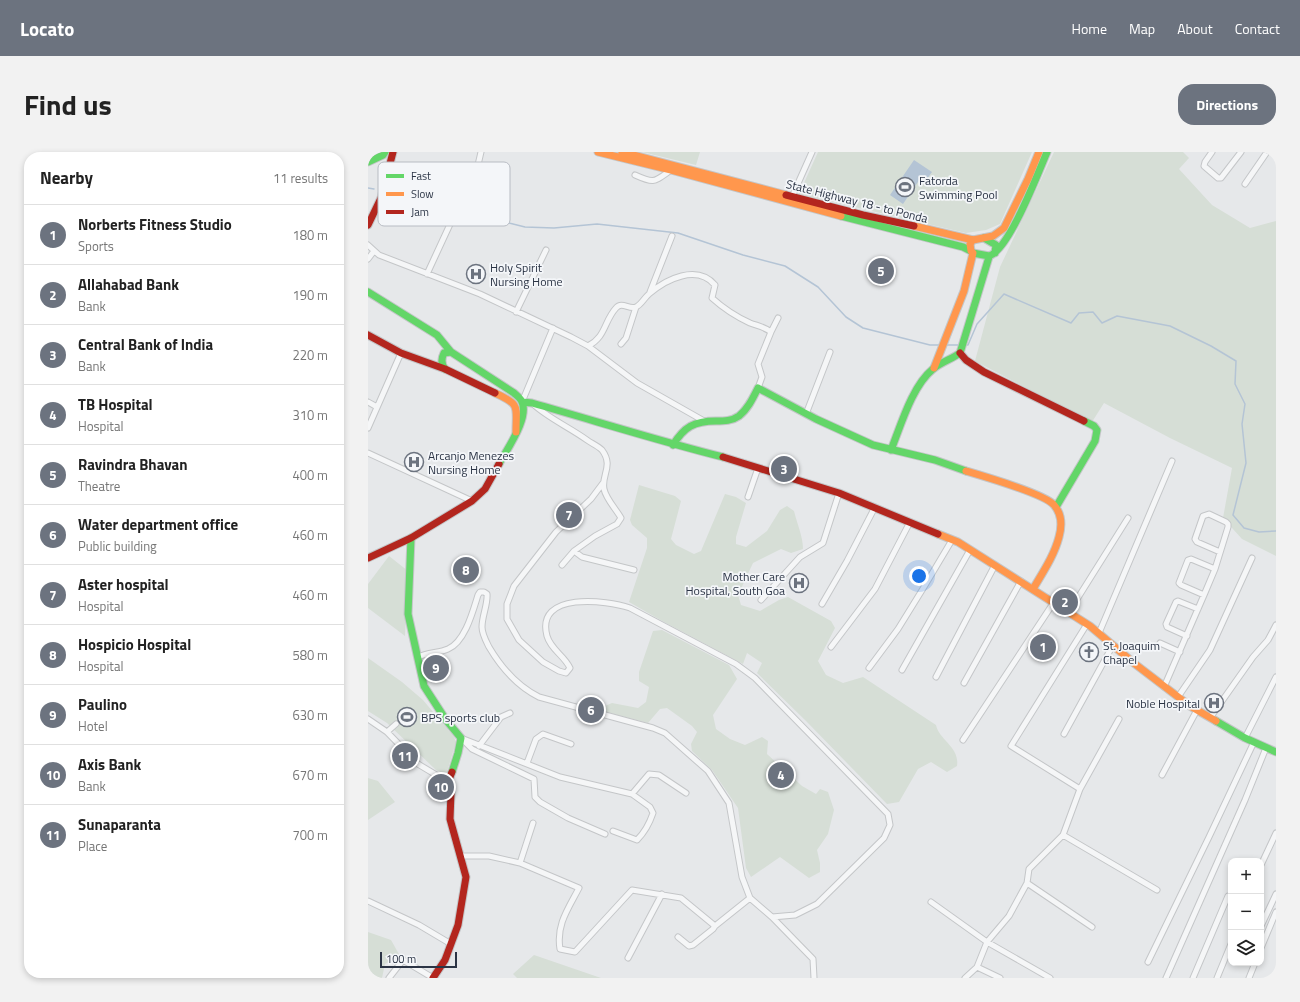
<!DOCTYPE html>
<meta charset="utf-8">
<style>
body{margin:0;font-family:"Titillium Web",sans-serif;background:#f2f2f2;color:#222}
.controls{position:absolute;right:12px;bottom:12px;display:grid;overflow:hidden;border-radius:8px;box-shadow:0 2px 6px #0003}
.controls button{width:36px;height:36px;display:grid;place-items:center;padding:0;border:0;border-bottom:1px solid #e0e0e0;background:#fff;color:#222;font:20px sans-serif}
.scale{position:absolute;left:12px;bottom:10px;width:77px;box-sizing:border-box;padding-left:4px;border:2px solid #2b3445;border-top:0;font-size:11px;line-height:14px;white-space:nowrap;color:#2b3445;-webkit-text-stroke:3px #f4f6f9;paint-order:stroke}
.you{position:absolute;left:551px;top:424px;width:14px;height:14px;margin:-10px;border:3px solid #fff;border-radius:50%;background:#1a73e8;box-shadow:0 0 0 6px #1a73e833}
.badge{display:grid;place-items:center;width:26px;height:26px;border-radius:50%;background:#6c737f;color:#fff;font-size:13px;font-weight:700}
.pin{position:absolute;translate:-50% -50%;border:2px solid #fff;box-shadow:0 1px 4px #0006}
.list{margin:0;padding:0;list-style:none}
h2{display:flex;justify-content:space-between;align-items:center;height:52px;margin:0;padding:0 16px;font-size:17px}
h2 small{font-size:13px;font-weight:400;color:#767676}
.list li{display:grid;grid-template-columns:26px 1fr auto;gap:12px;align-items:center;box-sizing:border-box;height:60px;padding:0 16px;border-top:1px solid #e0e0e0}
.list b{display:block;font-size:15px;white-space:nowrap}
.list p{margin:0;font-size:13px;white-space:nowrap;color:#767676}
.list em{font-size:13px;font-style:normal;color:#767676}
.icon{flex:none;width:22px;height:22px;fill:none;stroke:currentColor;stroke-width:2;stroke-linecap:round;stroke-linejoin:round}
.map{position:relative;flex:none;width:908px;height:826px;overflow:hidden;border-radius:16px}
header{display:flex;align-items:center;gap:24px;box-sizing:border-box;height:56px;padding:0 20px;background:#6c737f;color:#fff}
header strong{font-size:19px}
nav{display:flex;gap:22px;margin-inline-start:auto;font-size:14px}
.intro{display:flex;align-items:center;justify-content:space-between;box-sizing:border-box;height:96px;padding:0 24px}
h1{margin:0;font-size:28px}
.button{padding:10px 18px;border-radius:16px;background:#6c737f;color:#fff;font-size:14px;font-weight:700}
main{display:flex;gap:24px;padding:0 24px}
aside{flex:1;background:#fff;border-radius:16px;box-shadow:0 2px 6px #0003}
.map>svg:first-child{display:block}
</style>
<header>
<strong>Locato</strong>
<nav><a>Home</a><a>Map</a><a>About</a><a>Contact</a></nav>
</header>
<div class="intro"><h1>Find us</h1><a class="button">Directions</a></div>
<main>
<aside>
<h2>Nearby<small>11 results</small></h2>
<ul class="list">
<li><span class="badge">1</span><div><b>Norberts Fitness Studio</b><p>Sports</p></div><em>180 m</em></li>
<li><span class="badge">2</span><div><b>Allahabad Bank</b><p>Bank</p></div><em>190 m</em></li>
<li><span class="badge">3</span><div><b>Central Bank of India</b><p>Bank</p></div><em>220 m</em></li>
<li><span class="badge">4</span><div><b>TB Hospital</b><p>Hospital</p></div><em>310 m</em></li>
<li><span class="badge">5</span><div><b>Ravindra Bhavan</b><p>Theatre</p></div><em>400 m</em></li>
<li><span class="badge">6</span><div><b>Water department office</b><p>Public building</p></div><em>460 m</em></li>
<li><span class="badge">7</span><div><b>Aster hospital</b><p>Hospital</p></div><em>460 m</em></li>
<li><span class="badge">8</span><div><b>Hospicio Hospital</b><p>Hospital</p></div><em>580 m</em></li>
<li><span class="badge">9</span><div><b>Paulino</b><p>Hotel</p></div><em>630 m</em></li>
<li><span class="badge">10</span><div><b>Axis Bank</b><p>Bank</p></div><em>670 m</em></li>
<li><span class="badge">11</span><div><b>Sunaparanta</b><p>Place</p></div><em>700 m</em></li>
</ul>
</aside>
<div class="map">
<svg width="908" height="826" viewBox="0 0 908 826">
<rect width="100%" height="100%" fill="#e6e8ea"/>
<path fill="#d6ded6" d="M274,0H332L328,13Z
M450,0H664L632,72L618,78L598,81L431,42Z
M686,0H815L821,6L811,17L844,53L882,76L908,69V404L874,387L855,366L864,316L802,286L736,251L724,270L607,209L632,115Z
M271,333L307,344L313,349L303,387L308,393L326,402L333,399L357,342L368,345L378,351L368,385V392L378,395L399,379L412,358L419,354L426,359C429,372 435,384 435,397L423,401L413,397L385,411L370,443L373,453L392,459L411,448L420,445L463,469L467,476L450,509L458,523L475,531L495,525L568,573C571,588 592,595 589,614L579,620L563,610L550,617L531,650L519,652L438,569L389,521L394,511L379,501L375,512L296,470L261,450L279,396V386L264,373L262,368Z
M21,404L40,419L37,484L0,456V432Z
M294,478L361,513L369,527L345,563L348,577L362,587L377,593L394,585L400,589L399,602L434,634L448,642L452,637L460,640L466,658L460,682L449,698L452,711V720L441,726L412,705L383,725L378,716L370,656L344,618L324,599L323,592L329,580L324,574L299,556L292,557L280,571L238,560L237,554L244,551L270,556L278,550L281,535L271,529V520L285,479Z
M0,506L34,530L55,548L86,585L88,590L79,620L75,621L68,618L19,571L0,559Z
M0,626L10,629L27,650L0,668Z
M0,780L23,788L32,804L17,812L14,826H0Z
M166,803L233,826H149L145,822Z"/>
<path fill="#b4c4d5" d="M546,8L564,20L559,27L554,24L535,52L522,43Z"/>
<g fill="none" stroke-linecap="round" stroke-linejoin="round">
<path stroke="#b4c4d5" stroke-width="1.5" d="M0,36L6,37
M22,39L31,40L87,57
M90,58L157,75L186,76L229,72L310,81L375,103L417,114L450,135L478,165L495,176L562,193H572
M578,193H592
M598,193H600L609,172L636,142L703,171L711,161L725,160L734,171L749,164L802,174L843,194L868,209L867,232L877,252L874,272L878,311L865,363L876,376L891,380L908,379"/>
<g stroke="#c4c6c8" stroke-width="7">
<path id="street" d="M844,0L837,10L836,14L850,26H853L873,0
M267,23C287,32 286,30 303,18
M877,32L899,0
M423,47L444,0
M0,93L11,103L112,142L203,185L220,194L269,231L336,269
M0,107L6,99
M59,122L90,55H98L103,43L113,0
M282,140L304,84
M148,160L178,98
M403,180L410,166
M253,192L258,186L268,155
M220,194C238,185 236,169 248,156C254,149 261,158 268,155C273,153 277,145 281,142C298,127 329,112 347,133L344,146C355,156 369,165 382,171C390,174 397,175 403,180L390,212L394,225L390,236
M0,250L9,255
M154,250L185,176
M165,252C180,266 201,275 219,288C223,291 230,294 234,298C246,314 233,323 236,337C238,347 248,357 253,366L249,372L227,384L206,399L194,413
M438,262L462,200
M0,276L33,201
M0,301L104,349
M380,345L390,316
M206,399L214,405L266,418
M836,443L813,433L811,431L820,408L823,407L847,417
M393,448L432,405L455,391L471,341
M454,452L479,409L507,355
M701,460L760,366
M719,472L643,594L712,637L751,567
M731,481L804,309
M819,484L799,475L798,472L808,450L810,449L830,457
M792,491L812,500
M463,495L507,437L542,370
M50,505C60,500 71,501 80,497C97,490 105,459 110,443L112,440H116L119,442C120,452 114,464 114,475C114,482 118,489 121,495C134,517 149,534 171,545L285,576L297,581L340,619L361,651L374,725L382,746L404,765L427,763L449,752L516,686L522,673L520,662L387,526L368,512L262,456C239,448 167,439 179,484C183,498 196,503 202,516L198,521L191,519L175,510L151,488L139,467V452L146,434L188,380L223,347L235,331
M501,516L530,477L556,435L584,388
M534,518L602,398
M568,525L627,413
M596,531L653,429
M796,535L836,443L847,417L860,375V372L858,370L841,362L835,364L827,387L829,390L852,400
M810,545L842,498L884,406
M842,566L885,505L900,488L908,473
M0,567L19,580L50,612L80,630
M19,580L28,572
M696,582L745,493
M93,586L192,625L264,642L281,622L291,623L318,641
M877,586L908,525
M95,588L104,597L166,627L167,645L172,650L200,666L237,682
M595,588L686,450
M111,594L133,565L142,561
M159,611L168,587L175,582L203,592
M794,623L829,558
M165,671L152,711L211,736C200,757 188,773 192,797L207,800L264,738L313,746L347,774L382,746
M245,679L269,688C276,681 282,670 285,661L282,655L264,642
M695,683L712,637
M92,704H121L152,711
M893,713L908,681
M659,731L724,775
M0,749L51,773L83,792
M563,750L619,790L641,764L659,731L661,717L695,683L789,738
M404,765L445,807L446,826
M893,774L908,742
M310,785L321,794L325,793L345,777L347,774
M893,796L908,760
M260,806L294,742
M780,810L841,685L886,590
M609,815L632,826
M21,826L35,808L65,826
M597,826L609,815L619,790L682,826
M798,826L877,648L898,596
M825,826L860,744H863
M849,826L863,792
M881,826L887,811"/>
</g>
<g stroke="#c4c6c8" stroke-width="9">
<path id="fast" d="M0,10L15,3L17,0
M473,64L595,95L603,99
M616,86L628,93L627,101
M605,101L621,104C641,98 670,21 679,0
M0,140L69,183L83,200L146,241C148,243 151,245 153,248C163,264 139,297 131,312
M77,217C73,212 73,207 76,201L83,200
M154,250L164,251C228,269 291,289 355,305
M305,293C316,275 326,269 348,269C356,269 364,269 371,264C380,257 385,246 390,236L448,267L505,293L567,308L598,319
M523,298C533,273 544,234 565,217C573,210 584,207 592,201L621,105
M688,355L727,289L729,278L726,274L716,269
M43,386L40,462L56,534L78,568L93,586L90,601L84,620
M848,569L877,586L908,600"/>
</g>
<g stroke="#c4c6c8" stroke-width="9">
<path id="slow" d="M230,0L303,18L473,64
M254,0L418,43
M546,74L605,88L625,84L636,76L660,27L671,0
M566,216L596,139L605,101L603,99L602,92L605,88
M127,241C153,253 148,254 148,280
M598,319C615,324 677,342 686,353C694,362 694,374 691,385C686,404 675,420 665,437
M570,382L590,390L722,474L767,512L822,554L848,569"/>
</g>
<g stroke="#c4c6c8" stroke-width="9">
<path id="jam" d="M418,43L495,63L546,74
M0,73L13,46L25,0
M0,183L33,201L77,217L127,241
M592,201L598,208L616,220L716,269
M355,305L471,341L570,382
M0,406L43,386L104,349L117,337L131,312
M65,826L77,808L90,773L98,725L82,667L83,641L80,630L84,620"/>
</g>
<use href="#street" stroke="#f5f6f7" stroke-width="5"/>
<use href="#fast" stroke="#63d668" stroke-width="7"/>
<use href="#slow" stroke="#ff974d" stroke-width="7"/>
<use href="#jam" stroke="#b3261e" stroke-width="7"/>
</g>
<defs>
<g id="stadium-ring" transform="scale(1)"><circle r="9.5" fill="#f4f6f9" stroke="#6c737f" stroke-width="1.5"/><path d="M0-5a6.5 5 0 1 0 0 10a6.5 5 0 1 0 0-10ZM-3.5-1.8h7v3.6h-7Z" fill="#6c737f"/></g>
<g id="hospital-ring" transform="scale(1)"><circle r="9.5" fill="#f4f6f9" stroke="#6c737f" stroke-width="1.5"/><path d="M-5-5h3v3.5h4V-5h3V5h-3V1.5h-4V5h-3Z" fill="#6c737f"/></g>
<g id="church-ring" transform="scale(1)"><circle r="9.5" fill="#f4f6f9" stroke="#6c737f" stroke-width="1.5"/><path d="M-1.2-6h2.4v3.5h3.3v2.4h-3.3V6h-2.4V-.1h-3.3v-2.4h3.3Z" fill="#6c737f"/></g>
</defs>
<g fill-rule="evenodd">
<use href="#stadium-ring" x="537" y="35"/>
<use href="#hospital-ring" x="108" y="122"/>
<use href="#hospital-ring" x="46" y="310"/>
<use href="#hospital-ring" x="431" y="431"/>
<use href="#church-ring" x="721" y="500"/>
<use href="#hospital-ring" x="846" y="551"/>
<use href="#stadium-ring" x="39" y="565"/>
</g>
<g text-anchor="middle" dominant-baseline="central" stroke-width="3.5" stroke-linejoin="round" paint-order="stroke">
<g font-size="12" fill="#2b3445" stroke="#f4f6f9" text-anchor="start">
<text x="551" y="28">Fatorda<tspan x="551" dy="14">Swimming Pool</tspan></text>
<text x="122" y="115">Holy Spirit<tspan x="122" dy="14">Nursing Home</tspan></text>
<text x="60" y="303">Arcanjo Menezes<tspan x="60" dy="14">Nursing Home</tspan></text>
<text x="417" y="424" text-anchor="end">Mother Care<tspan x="417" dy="14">Hospital, South Goa</tspan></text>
<text x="735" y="493">St. Joaquim<tspan x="735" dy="14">Chapel</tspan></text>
<text x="832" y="551" text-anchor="end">Noble Hospital</text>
<text x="53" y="565">BPS sports club</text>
</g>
<g font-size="12" fill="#2b3445" stroke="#f4f6f9">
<text transform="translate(489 49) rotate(14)">State Highway 18 - to Ponda</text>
</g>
</g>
<rect x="10" y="10" width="132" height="64" rx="6" fill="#f4f6f9" stroke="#b8bcc3" stroke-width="1"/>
<rect x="18" y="22" width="18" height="4" fill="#63d668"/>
<rect x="18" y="40" width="18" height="4" fill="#ff974d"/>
<rect x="18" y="58" width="18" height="4" fill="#b3261e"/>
<g font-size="11" fill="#2b3445">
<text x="43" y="28">Fast</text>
<text x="43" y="46">Slow</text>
<text x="43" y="64">Jam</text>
</g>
</svg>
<div class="controls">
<button>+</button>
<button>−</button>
<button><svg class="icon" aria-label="layers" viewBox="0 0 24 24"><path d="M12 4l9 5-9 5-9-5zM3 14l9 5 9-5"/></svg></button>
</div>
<div class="scale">100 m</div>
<div class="you"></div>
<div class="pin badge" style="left:675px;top:495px">1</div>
<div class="pin badge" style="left:697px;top:450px">2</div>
<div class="pin badge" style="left:416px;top:317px">3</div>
<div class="pin badge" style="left:413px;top:623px">4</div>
<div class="pin badge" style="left:513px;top:119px">5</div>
<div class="pin badge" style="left:223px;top:558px">6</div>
<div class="pin badge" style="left:201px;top:363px">7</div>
<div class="pin badge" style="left:98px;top:418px">8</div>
<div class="pin badge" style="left:68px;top:516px">9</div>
<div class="pin badge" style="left:73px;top:635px">10</div>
<div class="pin badge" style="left:37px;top:604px">11</div>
</div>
</main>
